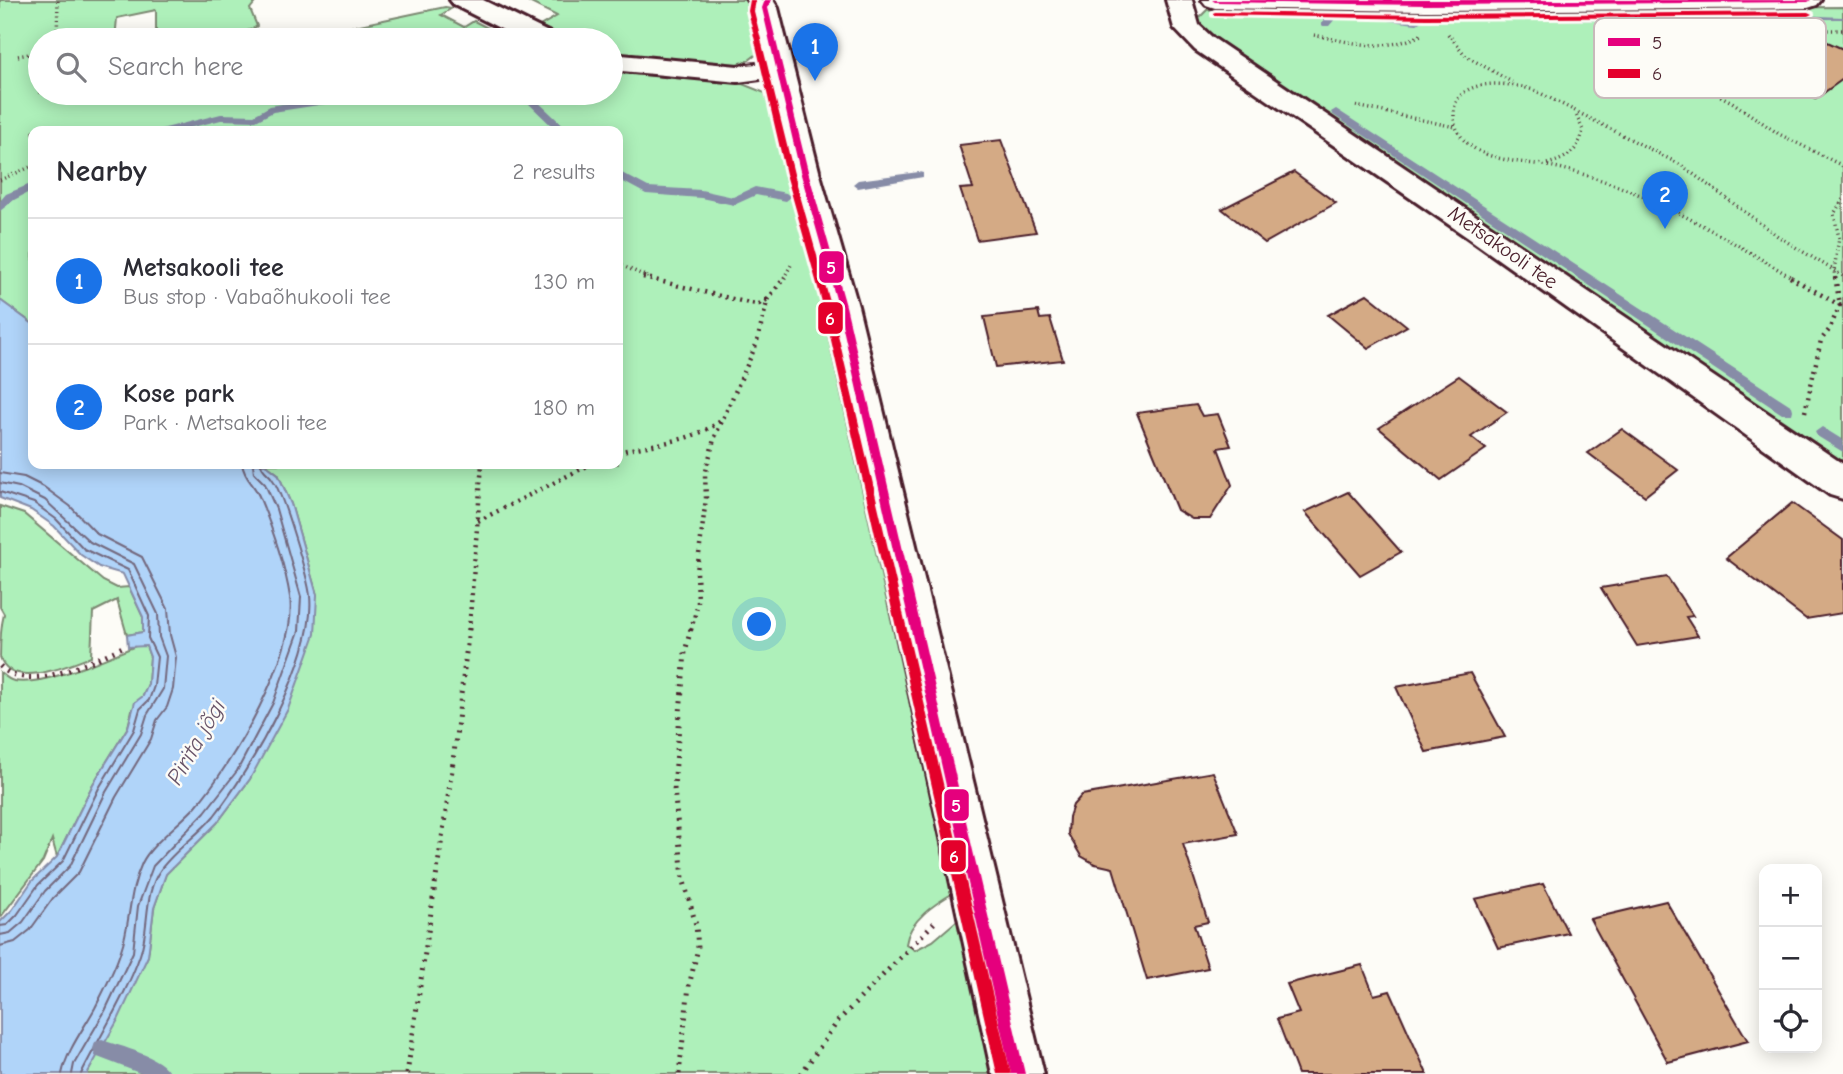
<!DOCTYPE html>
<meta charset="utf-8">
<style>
body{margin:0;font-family:"Comic Neue",sans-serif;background:#f2f2f3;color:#2b2b33}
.controls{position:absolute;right:21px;bottom:21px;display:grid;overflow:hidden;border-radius:14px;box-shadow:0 4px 18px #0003}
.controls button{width:63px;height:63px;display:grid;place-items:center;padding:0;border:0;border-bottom:2px solid #e1e1e2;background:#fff;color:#2b2b33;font:35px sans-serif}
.you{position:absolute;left:760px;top:625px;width:24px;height:24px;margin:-18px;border:5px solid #fff;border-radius:50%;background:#1a73e8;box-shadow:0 0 0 10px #1a73e833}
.badge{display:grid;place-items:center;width:46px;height:46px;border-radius:50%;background:#1a73e8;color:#fff;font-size:23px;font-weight:700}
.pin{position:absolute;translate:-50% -58px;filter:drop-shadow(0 2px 4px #0008)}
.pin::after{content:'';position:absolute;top:37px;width:24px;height:21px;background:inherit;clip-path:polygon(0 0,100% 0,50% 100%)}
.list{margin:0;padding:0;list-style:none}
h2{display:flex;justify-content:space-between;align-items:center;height:91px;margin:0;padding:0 28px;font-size:30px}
h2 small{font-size:23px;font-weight:400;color:#7c7c81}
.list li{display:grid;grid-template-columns:46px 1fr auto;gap:21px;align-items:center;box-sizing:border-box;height:126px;padding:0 28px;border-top:2px solid #e1e1e2}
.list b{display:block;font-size:26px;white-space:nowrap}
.list p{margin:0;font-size:23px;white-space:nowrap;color:#7c7c81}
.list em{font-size:23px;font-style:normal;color:#7c7c81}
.icon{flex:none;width:38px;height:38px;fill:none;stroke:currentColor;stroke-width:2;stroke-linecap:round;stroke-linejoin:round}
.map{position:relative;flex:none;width:1843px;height:1074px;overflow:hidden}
.search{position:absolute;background:#fff;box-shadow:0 4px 18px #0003;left:28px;top:28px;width:595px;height:77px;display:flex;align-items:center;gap:18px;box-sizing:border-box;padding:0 24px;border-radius:38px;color:#7c7c81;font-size:26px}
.panel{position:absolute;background:#fff;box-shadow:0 4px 18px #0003;left:28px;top:126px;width:595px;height:343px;border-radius:14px}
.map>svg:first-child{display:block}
</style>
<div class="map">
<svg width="1843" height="1074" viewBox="0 0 1843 1074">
<rect width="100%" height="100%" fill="#fdfcf7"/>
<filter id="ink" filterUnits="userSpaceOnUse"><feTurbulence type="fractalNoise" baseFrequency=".0143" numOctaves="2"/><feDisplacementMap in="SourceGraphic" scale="14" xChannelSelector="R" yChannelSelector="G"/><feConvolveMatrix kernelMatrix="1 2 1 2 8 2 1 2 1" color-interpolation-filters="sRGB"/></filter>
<g filter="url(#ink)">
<path fill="#aef0ba" stroke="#7c8872" stroke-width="2" d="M0,0H257L250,9L257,26C244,38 174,40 154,40L156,39V10L117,18L115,40H40V56L33,60L40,61V93H611V72L740,83L765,93L810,255L923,764L955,892C936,903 909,920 906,944L915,950L933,941L961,917L993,1074H87L148,956L154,908L166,874L217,823L250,779L317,595L291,504L278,474L265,464H618V131H33V324L0,300Z
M525,0H747L757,54L749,60L731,66L611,55V40H568L540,26L557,16Z
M445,7L452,8L441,15L464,27L474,21L511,40H289Z
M1843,7V476L1205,33L1198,19L1207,10L1221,8L1328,11Z
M0,506L24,514L103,581L117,588L129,587L143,617V632L127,635L117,600L93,612L91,657C70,665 11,691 0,657C0,644 1,626 4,614L0,607Z
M138,645L146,646L150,657L148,684L143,696L132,710L128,727L93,784L57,857L52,839L43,861L0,918V672C5,676 8,680 14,681C44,687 108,657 138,645Z"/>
<path fill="#b0d4f9" stroke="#878ca7" stroke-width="2" d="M1794,16L1843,18L1451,20Z
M0,300L33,324V464H265L278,474L291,504L317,595L315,634L288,709L250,779L217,823L166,874L154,908L148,956L119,1018L87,1074H0V922L12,910L32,881L57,857L93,784L128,727L135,702L143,696L148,684L150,657L146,646L128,647L127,635L143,632V617L123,574L99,567L81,555L54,526L31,510L0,498Z"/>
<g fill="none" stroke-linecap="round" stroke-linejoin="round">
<path stroke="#73677d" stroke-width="2" d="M0,473L24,477L44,487L70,506L97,534L142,557L168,609L170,635L176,657L173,689L167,707L157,720L151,739L116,797L79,872L53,898L30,930L15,942L0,946
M0,483L19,487L45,500L90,542L134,564L158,614L159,637L166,656L163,689L147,715L141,734L106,792L70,866L45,891L23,922L10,933L0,935
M0,492L34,503L56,519L84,549L128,570L149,616L148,638L157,657L154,686L149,700L140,709L134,730L99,788L63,861L38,885L17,915L7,925L0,926
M62,1074C67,1050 83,1030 95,1008C104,990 115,970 121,950C131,922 128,893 142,863C151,844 182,822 196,806C232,765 298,652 290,597C285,566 271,525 259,496C253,482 245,480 242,464
M72,1074L74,1064L105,1011L133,952L138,906L153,866L205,812L237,771L273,703L299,631L301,597L276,509L265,484L254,473L253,464
M81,1074C99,1038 127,993 140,955C150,928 143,893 161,869C176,849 198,835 214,816C251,769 316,657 310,596C308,578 283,494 273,480C269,473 263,472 261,464"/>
<path fill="#878ca7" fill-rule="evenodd" d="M1330,13H1348L1353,16L1348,19L1336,18L1329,26H1323L1321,24Z
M1382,15L1417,18L1422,21L1417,24L1379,20L1377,18Z
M348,93H364L332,103L273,112L256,121L221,120L177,131H160L161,129L221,114L254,115L270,106Z
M508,93H523L533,97L569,131H557L526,101Z
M1336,109L1792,406L1793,410L1792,414H1782L1332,114L1331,112Z
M618,171L648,187L701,190L733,197L755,187L786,193L791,197L786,201L756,195L734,205L701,198L646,194L618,179Z
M919,172L923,173V177L858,188L853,184L858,180Z
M33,183V190L14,200L0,211V201L6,194Z
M1822,427L1843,440V452L1817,436L1815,432Z
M102,1040C120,1046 163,1057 170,1074H142L95,1056L93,1049L95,1042Z"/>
</g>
<path fill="#d4aa85" stroke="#4a1f2b" stroke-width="2" d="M1814,36L1843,49V79L1815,99L1761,73Z
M1001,140L1036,232L977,240L960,189L973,188L959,145Z
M1294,172L1336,203L1265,243L1222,209Z
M1367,294L1407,326L1368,348L1328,315Z
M1038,311L1040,319L1050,318L1063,360L996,367L984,317Z
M1459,376L1507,412L1471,437L1486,449L1441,480L1379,428Z
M1196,405L1202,416L1218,414L1231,446L1218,448L1232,485L1210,519H1192L1177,510L1137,413Z
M1622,429L1678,470L1645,496L1588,453Z
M1348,492L1401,552L1360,575L1305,512Z
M1792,503L1843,540V613L1806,619L1726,558Z
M1667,577L1693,616L1686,617L1698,636L1637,646L1601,588Z
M1470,673L1505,737L1426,752L1396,687Z
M1213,772L1238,834L1183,844L1208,922L1194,925L1208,968L1147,980L1113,868L1095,864L1081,856L1068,834L1069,817L1073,805L1082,795Z
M1543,884L1568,933L1498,948L1475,899Z
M1666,901L1748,1041L1668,1062L1590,919Z
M1362,965L1374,995L1390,991L1427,1074H1298L1277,1019L1299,1013L1287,984Z"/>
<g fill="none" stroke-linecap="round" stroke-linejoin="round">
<g stroke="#4a1f2b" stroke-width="6">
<path id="minor" d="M450,0H483L552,34L556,40H523L454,5Z
M747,0H773L778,8L819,171L858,306L1044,1074H992L826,306L789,171L768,78L738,82L611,70V54L738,66L765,63L752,8Z
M1166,0H1192L1199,25L1213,38L1843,464V499L1830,495L1467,237L1195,50L1174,28Z
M1202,0H1821L1817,5L1808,8L1426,11L1215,8L1206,5Z"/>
</g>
<path stroke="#4a1f2b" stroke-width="3.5" stroke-dasharray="1 3.5" stroke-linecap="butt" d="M1823,30H1843
M1448,34L1466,56L1512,82
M1314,35C1353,43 1386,53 1423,34
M57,38L58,0
M18,56L29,54
M1657,62L1732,102L1779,134L1843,166
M1356,106L1455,127
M1547,164C1567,159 1579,151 1583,130L1576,115
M0,180L33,166
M618,264L650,278
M784,278L791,265
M1793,278C1719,234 1640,185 1554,167C1525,161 1486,163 1464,140C1458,133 1454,125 1454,116C1452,75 1512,82 1536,91L1681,165L1779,237L1843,276
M1835,278L1834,270L1839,238L1834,214L1843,199"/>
<path stroke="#4a1f2b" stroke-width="4.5" stroke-dasharray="2 5" stroke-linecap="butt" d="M643,277L749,303L759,304L768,299
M1790,277L1843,307
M1805,412L1821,340L1829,330L1840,305L1835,277
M618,452C654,443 691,443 722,420
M478,521L591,464
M469,630L482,464
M691,630L698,603L697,571L706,498L705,475L714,439L756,345L768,299L785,277"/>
<path stroke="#4a1f2b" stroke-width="5" stroke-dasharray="2 6" stroke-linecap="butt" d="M0,666C29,696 96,659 127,645
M407,1074L452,770L469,628
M679,1074L689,986L698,948L696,925L683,878L674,788L685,652L691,628
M801,1074L838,1021L937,920"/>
<use href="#minor" fill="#fdfcf7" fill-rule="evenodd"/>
<g stroke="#fdfcf7" stroke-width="6">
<path id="bus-1" d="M765,0H771L768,8L808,171L846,306L1025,1074H1011L838,306L800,171L762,8Z
M1212,0H1811L1808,2L1426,5L1215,2Z"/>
</g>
<g stroke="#fdfcf7" stroke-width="6">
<path id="bus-2" d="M750,0H756L754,11L794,174L832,309L1011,1074H997L824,309L786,174L748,11Z
M1215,12L1426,15L1808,12L1812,14L1808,16L1426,19L1213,15V13Z"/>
</g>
<use href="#bus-1" fill="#e5007d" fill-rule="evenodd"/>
<use href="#bus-2" fill="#e4002b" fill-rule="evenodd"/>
</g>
</g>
<g text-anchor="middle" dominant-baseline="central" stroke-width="5" stroke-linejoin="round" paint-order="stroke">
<g font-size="21" fill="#4a1f2b" stroke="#fdfcf7">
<text transform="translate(1503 247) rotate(35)">Metsakooli tee</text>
</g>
<g font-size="23" font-style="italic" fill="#695569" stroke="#fdfcf7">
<text transform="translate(196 742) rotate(-60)">Pirita jõgi</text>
</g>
</g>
<rect x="1594" y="18" width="232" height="80" rx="10" fill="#fdfcf7" stroke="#c7baba" stroke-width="2"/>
<rect x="1608" y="38" width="32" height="8" fill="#e5007d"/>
<rect x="1608" y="69" width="32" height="9" fill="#e4002b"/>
<g font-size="19" fill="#4a1f2b">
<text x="1652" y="49">5</text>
<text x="1652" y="80">6</text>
</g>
<g stroke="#fdfcf7" stroke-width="2.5">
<rect x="818" y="250" width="27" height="34" rx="7" fill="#e5007d"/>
<rect x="817" y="301" width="27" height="34" rx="7" fill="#e4002b"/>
<rect x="943" y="788" width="27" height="34" rx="7" fill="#e5007d"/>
<rect x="940" y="839" width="27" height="34" rx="7" fill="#e4002b"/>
</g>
<g font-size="19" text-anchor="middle" font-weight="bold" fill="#fff">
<text x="831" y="274">5</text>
<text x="830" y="325">6</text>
<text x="956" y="812">5</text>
<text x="954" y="863">6</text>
</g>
</svg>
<div class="controls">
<button>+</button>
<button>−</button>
<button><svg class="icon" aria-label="locate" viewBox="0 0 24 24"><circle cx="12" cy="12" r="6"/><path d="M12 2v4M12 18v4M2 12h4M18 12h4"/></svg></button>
</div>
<div class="you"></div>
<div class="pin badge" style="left:815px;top:81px">1</div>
<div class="pin badge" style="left:1665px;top:229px">2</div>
<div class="search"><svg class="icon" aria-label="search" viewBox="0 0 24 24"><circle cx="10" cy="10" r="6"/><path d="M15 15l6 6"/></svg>Search here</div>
<section class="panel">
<h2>Nearby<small>2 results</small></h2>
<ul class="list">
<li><span class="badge">1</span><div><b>Metsakooli tee</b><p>Bus stop · Vabaõhukooli tee</p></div><em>130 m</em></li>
<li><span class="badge">2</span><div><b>Kose park</b><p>Park · Metsakooli tee</p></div><em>180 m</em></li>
</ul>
</section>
</div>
